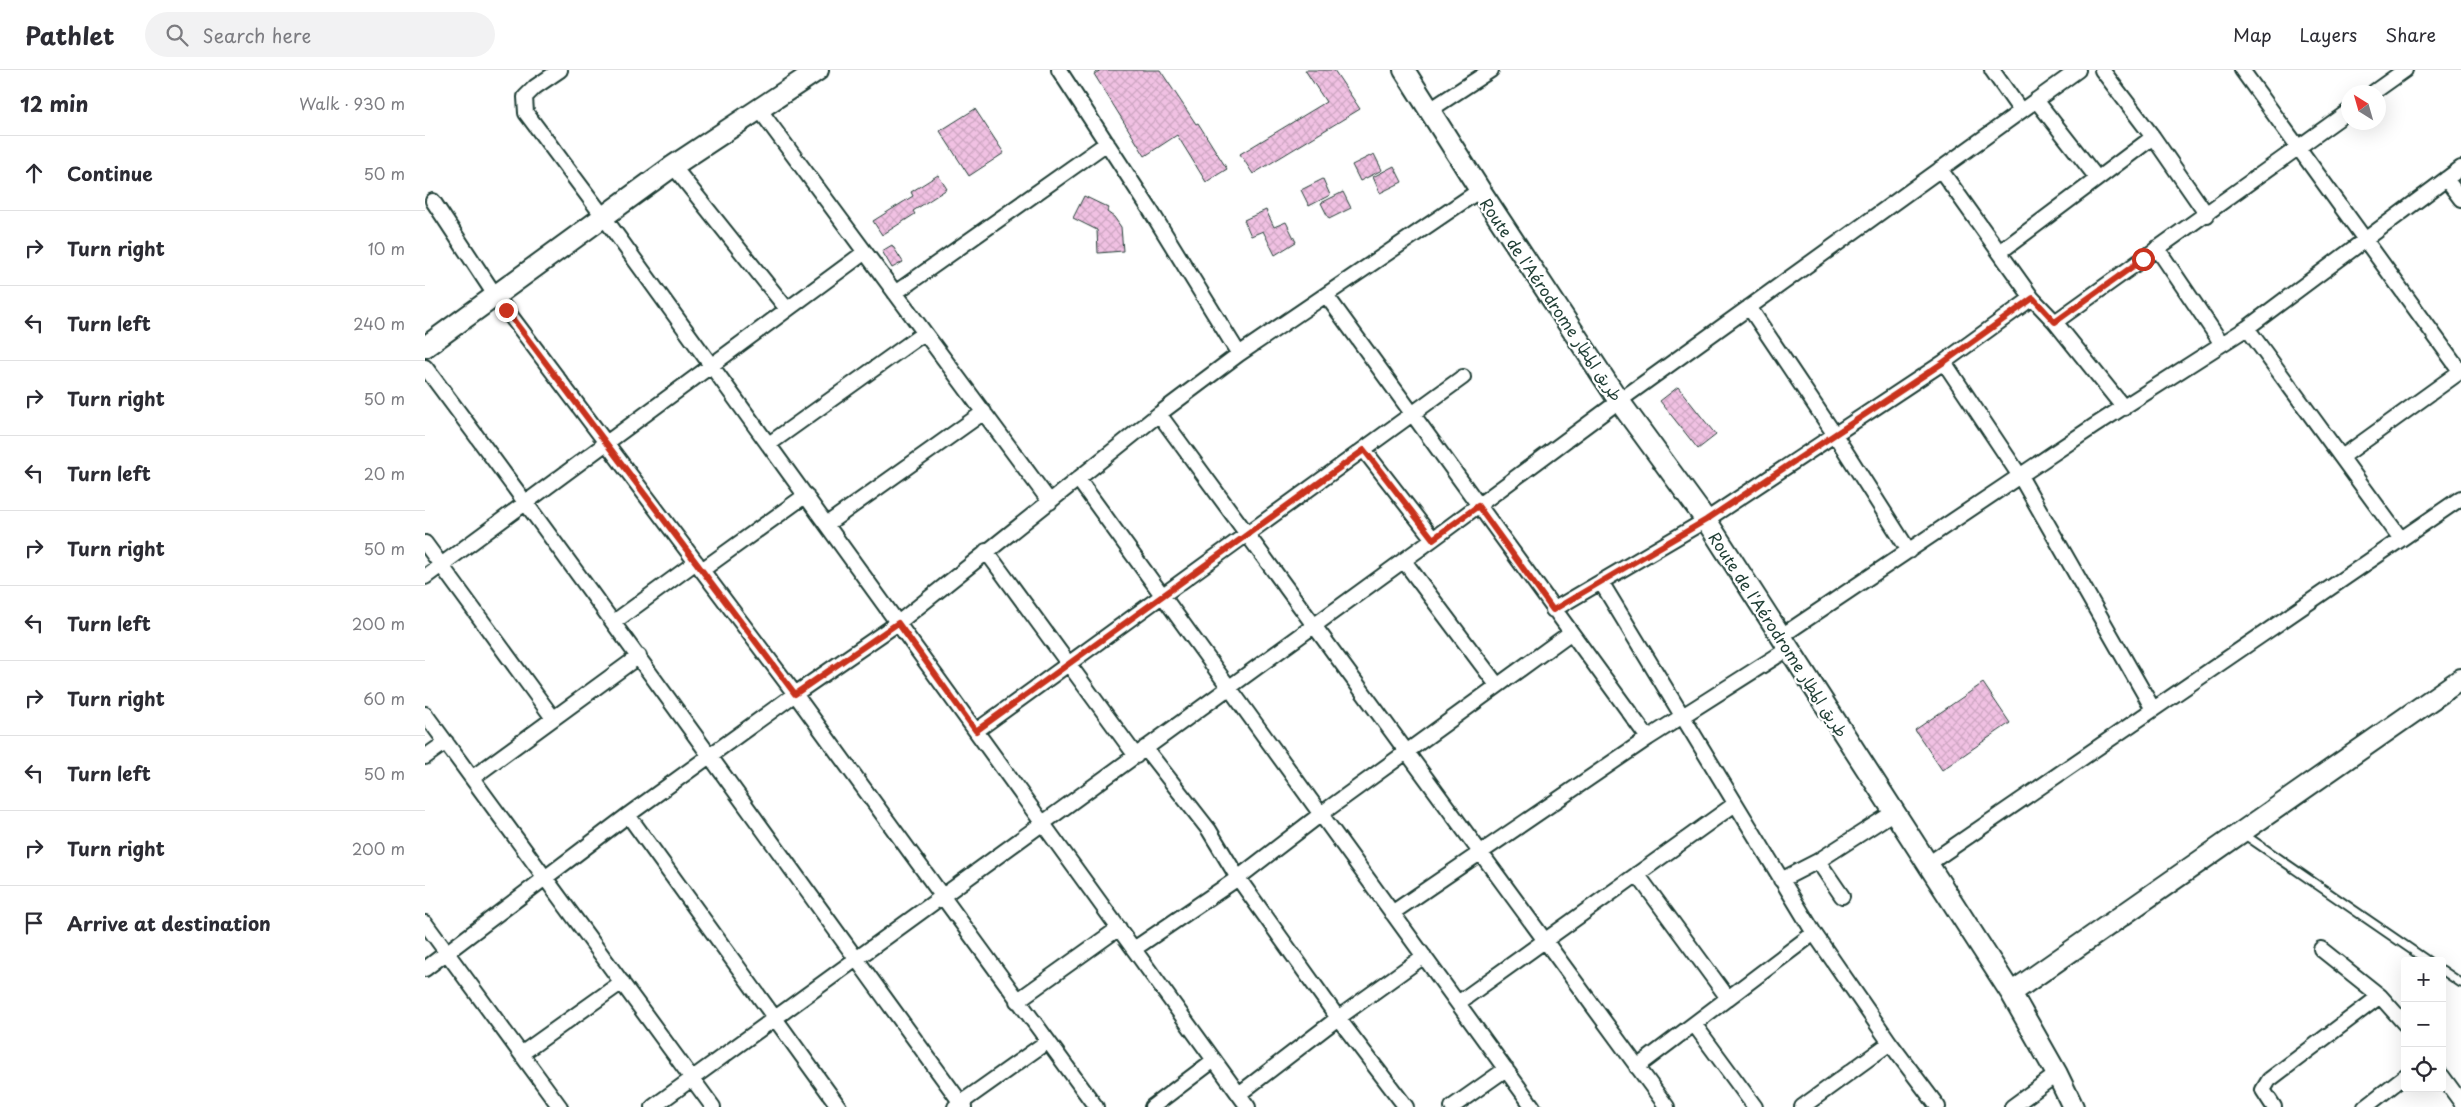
<!DOCTYPE html>
<meta charset="utf-8">
<style>
body{margin:0;font-family:"Playpen Sans","Playpen Sans Arabic",sans-serif;background:#f2f2f3;color:#2b2b33}
.controls{position:absolute;right:15px;bottom:15px;display:grid;overflow:hidden;border-radius:5px;box-shadow:0 5px 20px #0002}
.controls button{width:45px;height:45px;display:grid;place-items:center;padding:0;border:0;border-bottom:1px solid #e1e1e2;background:#fff;color:#2b2b33;font:25px sans-serif}
.compass{position:absolute;left:1916px;top:15px;width:45px;height:45px;border-radius:50%;background:#fff;box-shadow:0 5px 20px #0002;rotate:323deg}
.stop{position:absolute;width:15px;height:15px;margin:-11px;border:4px solid #c8321e;border-radius:50%;background:#fff}
.stop.end{background:#c8321e;border-color:#fff;box-shadow:0 1px 5px #0008}
.list{margin:0;padding:0;list-style:none}
h2{display:flex;justify-content:space-between;align-items:center;height:65px;margin:0;padding:0 20px;font-size:21px}
h2 small{font-size:16px;font-weight:400;color:#7c7c81}
.list li{display:grid;grid-template-columns:32px 1fr auto;gap:15px;align-items:center;box-sizing:border-box;height:75px;padding:0 20px;border-top:1px solid #e1e1e2}
.list b{display:block;font-size:19px;white-space:nowrap}
.list em{font-size:16px;font-style:normal;color:#7c7c81}
.icon{flex:none;width:28px;height:28px;fill:none;stroke:currentColor;stroke-width:2;stroke-linecap:round;stroke-linejoin:round}
.map{position:relative;flex:none;width:2036px;height:1037px;overflow:hidden}
header{display:flex;align-items:center;gap:30px;box-sizing:border-box;height:70px;padding:0 25px;background:#fff;border-bottom:1px solid #e1e1e2}
header strong{font-size:24px}
nav{display:flex;gap:28px;margin-inline-start:auto;font-size:18px}
.search{width:350px;height:45px;background:#f2f2f3;display:flex;align-items:center;gap:12px;box-sizing:border-box;padding:0 18px;border-radius:28px;color:#7c7c81;font-size:19px}
main{display:flex}
aside{flex:1;background:#fff}
.map>svg:first-child{display:block}
</style>
<header>
<strong>Pathlet</strong>
<div class="search"><svg class="icon" aria-label="search" viewBox="0 0 24 24"><circle cx="10" cy="10" r="6"/><path d="M15 15l6 6"/></svg>Search here</div>
<nav><a>Map</a><a>Layers</a><a>Share</a></nav>
</header>
<main>
<aside>
<h2>12 min<small>Walk · 930 m</small></h2>
<ul class="list">
<li><svg class="icon" aria-label="ahead" viewBox="0 0 24 24"><path d="M12 20V5M6 11l6-6 6 6"/></svg><div><b>Continue</b></div><em>50 m</em></li>
<li><svg class="icon" aria-label="right" viewBox="0 0 24 24"><path d="M7 20v-9h11M14 6l5 5-5 5"/></svg><div><b>Turn right</b></div><em>10 m</em></li>
<li><svg class="icon" aria-label="left" viewBox="0 0 24 24"><path d="M17 20v-9H6M10 6l-5 5 5 5"/></svg><div><b>Turn left</b></div><em>240 m</em></li>
<li><svg class="icon" aria-label="right" viewBox="0 0 24 24"><path d="M7 20v-9h11M14 6l5 5-5 5"/></svg><div><b>Turn right</b></div><em>50 m</em></li>
<li><svg class="icon" aria-label="left" viewBox="0 0 24 24"><path d="M17 20v-9H6M10 6l-5 5 5 5"/></svg><div><b>Turn left</b></div><em>20 m</em></li>
<li><svg class="icon" aria-label="right" viewBox="0 0 24 24"><path d="M7 20v-9h11M14 6l5 5-5 5"/></svg><div><b>Turn right</b></div><em>50 m</em></li>
<li><svg class="icon" aria-label="left" viewBox="0 0 24 24"><path d="M17 20v-9H6M10 6l-5 5 5 5"/></svg><div><b>Turn left</b></div><em>200 m</em></li>
<li><svg class="icon" aria-label="right" viewBox="0 0 24 24"><path d="M7 20v-9h11M14 6l5 5-5 5"/></svg><div><b>Turn right</b></div><em>60 m</em></li>
<li><svg class="icon" aria-label="left" viewBox="0 0 24 24"><path d="M17 20v-9H6M10 6l-5 5 5 5"/></svg><div><b>Turn left</b></div><em>50 m</em></li>
<li><svg class="icon" aria-label="right" viewBox="0 0 24 24"><path d="M7 20v-9h11M14 6l5 5-5 5"/></svg><div><b>Turn right</b></div><em>200 m</em></li>
<li><svg class="icon" aria-label="arrive" viewBox="0 0 24 24"><path d="M6 21V4h12l-3 4 3 4H6"/></svg><div><b>Arrive at destination</b></div></li>
</ul>
</aside>
<div class="map">
<svg width="2036" height="1037" viewBox="0 0 2036 1037">
<defs>
<pattern id="building-cross-hatch" width="8" height="8" patternUnits="userSpaceOnUse" patternTransform="scale(1.25)"><rect width="8" height="8" fill="#f1c1e3"/><path d="M0 0l8 8M0 8l8-8" fill="none" stroke="#cea7c3"/></pattern>
</defs>
<rect width="100%" height="100%" fill="#fff"/>
<filter id="ink" filterUnits="userSpaceOnUse"><feTurbulence type="fractalNoise" baseFrequency=".02" numOctaves="2"/><feDisplacementMap in="SourceGraphic" scale="10" xChannelSelector="R" yChannelSelector="G"/><feConvolveMatrix kernelMatrix="1 2 1 2 8 2 1 2 1" color-interpolation-filters="sRGB"/></filter>
<g filter="url(#ink)">
<path fill="url(#building-cross-hatch)" stroke="#1f3d34" d="M676,0H735L771,54L773,53L802,99L781,112L752,65L720,86L669,4Z
M880,0H909L935,39L828,104L815,84L901,32Z
M550,39L579,83L544,106L515,61Z
M949,84L957,100L935,111L927,95Z
M969,96L977,112L955,123L948,107Z
M513,105L522,119L488,141L490,144L457,165L448,151L488,126L486,122Z
M898,109L905,125L884,136L876,120Z
M918,122L926,138L904,149L896,133Z
M659,126L684,138L682,142L689,147L696,157L698,181L673,183L672,160L648,148Z
M841,140L849,157L861,152L871,172L850,185L838,161L826,166L819,150Z
M467,175L478,192L467,198L457,181Z
M1253,317L1291,365L1273,379L1235,331Z
M1558,613L1585,653L1517,700L1490,660Z"/>
<g fill="none" stroke-linecap="round" stroke-linejoin="round">
<g stroke="#1f3d34" stroke-width="11">
<path id="lane" d="M1817,763L2003,891
M2017,900L2036,913"/>
</g>
<g stroke="#1f3d34" stroke-width="18">
<path id="street" d="M135,0L110,17L100,27L101,43L178,146L823,1037
M634,0L724,138L814,284
M1567,0L1596,41
M1677,0L1728,67L1782,145
M1817,0L2036,302
M1949,22L1980,0
M1611,30L1672,108
M334,39L625,432
M1005,40L1066,0
M248,96L362,239
M1515,99L1607,228L1630,252L1699,338
M2021,109L2036,129
M8,131L70,225L370,624L671,1037
M1732,178L1797,274
M1575,182L1728,67
M470,223L682,73
M901,225L1223,668
M1324,237L1410,365L1484,481
M1630,252L1924,41
M1822,258L1976,469
M1519,292L1595,406L1728,639
M0,297C183,541 359,791 539,1037
M734,344L1242,1037
M344,374L499,263
M939,380L1008,469
M1917,387L2036,301
M653,409L1108,1037
M402,454L559,342
M0,473L128,648
M561,481L711,686
M979,491L1072,615
M277,500L381,425
M0,507L440,182
M1176,512L1389,863L1465,973L1513,1037
M1128,540L1281,450L1519,292L1607,228
M189,552L271,492
M1355,567L1669,356L1822,258L2036,98
M0,644L288,1037
M551,661L1038,307
M720,678L784,760L813,808L913,948L981,1037
M0,687L21,672
M47,708L214,586
M203,745L414,1037
M1393,791L1417,826
M1503,794L2036,428
M1212,804L1303,928
M1356,810L1393,791L1469,742
M967,843L1223,668L1363,579
M0,853L135,1037
M709,879L813,808L896,744L1145,563
M1896,879L1955,926L1980,954
M0,899L203,745L370,624L473,553L734,344L814,284L1055,120
M592,931L694,858
M1033,933L1310,734
M1269,954L1330,1037
M96,984L197,912
M1212,997L1389,863
M2017,1006L2036,1032
M814,1024L913,948L999,886
M228,1037L1008,469L1194,331L1653,0
M530,1037L623,971
M727,1037L789,990
M1027,1037L1081,999
M1377,1037L1465,973
M1587,1037L1632,1004
M1849,1037L1838,1020L1844,1010L1955,926
M1940,1037L1980,1006"/>
</g>
<g stroke="#1f3d34" stroke-width="24">
<path id="secondary" d="M979,0L1055,120L1194,331L1281,450L1586,923L1632,1004L1648,1037
M0,277L248,96L393,0
M1586,923L2036,609"/>
</g>
<use href="#lane" stroke="#fff" stroke-width="7"/>
<use href="#street" stroke="#fff" stroke-width="14"/>
<use href="#secondary" stroke="#fff" stroke-width="20"/>
</g>
</g>
<g fill="none" stroke-linecap="round" stroke-linejoin="round" filter="url(#ink)">
<path stroke="#c8321e" stroke-width="6" d="M81,240L370,624L473,553L551,661L939,380L1008,469L1053,436L1128,540L1281,450L1519,292L1608,228L1630,252L1718,189"/>
</g>
<g text-anchor="middle" dominant-baseline="central" stroke-width="4.5" stroke-linejoin="round" paint-order="stroke">
<g font-size="16" fill="#1f3d34" stroke="#fff">
<text transform="translate(1127 229) rotate(56)">Route de l'Aérodrome طريق المطار</text>
<text transform="translate(1354 564) rotate(57)">Route de l'Aérodrome طريق المطار</text>
</g>
</g>
</svg>
<div class="controls">
<button>+</button>
<button>−</button>
<button><svg class="icon" aria-label="locate" viewBox="0 0 24 24"><circle cx="12" cy="12" r="6"/><path d="M12 2v4M12 18v4M2 12h4M18 12h4"/></svg></button>
</div>
<svg class="compass" viewBox="-18 -18 36 36"><path d="M0-13l5 13h-10z" fill="#e53935"/><path d="M0 13l5-13h-10z" fill="#7c7c81"/></svg>
<div class="stop" style="left:1718px;top:189px"></div>
<div class="stop end" style="left:81px;top:240px"></div>
</div>
</main>
